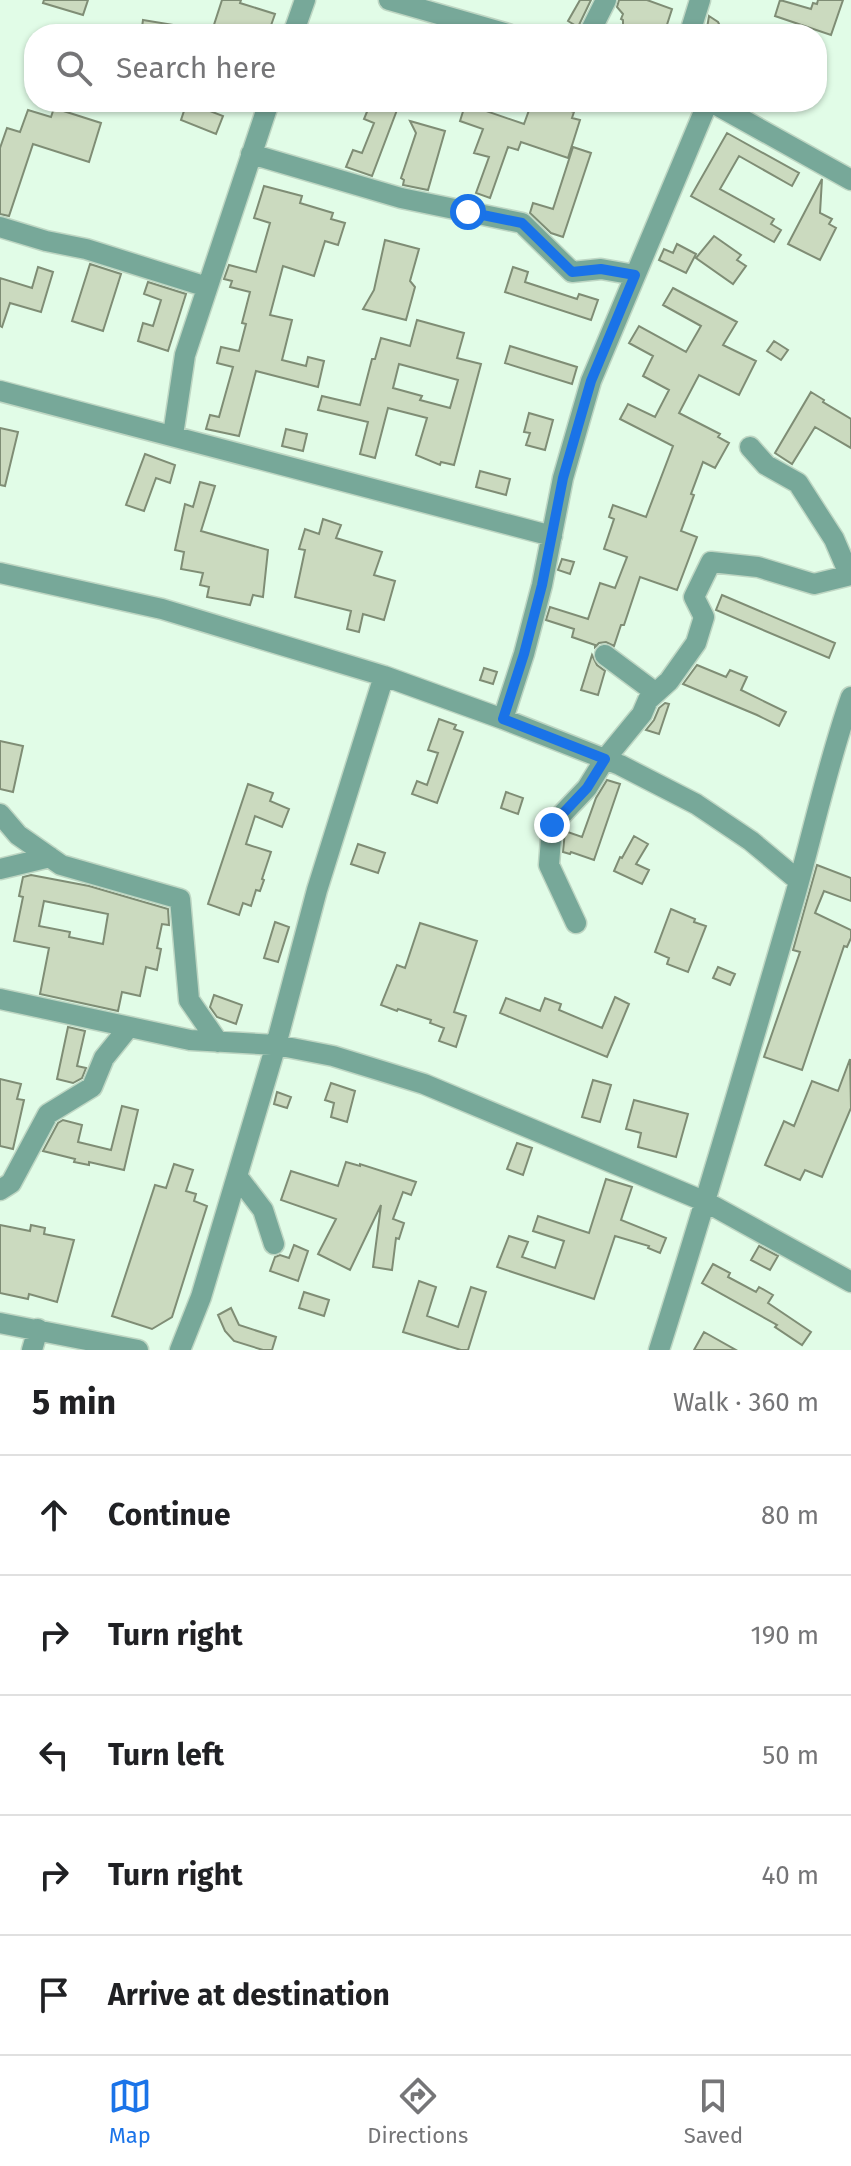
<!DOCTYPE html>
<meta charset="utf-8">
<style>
body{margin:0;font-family:"Fira Sans",sans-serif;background:#f6f6f6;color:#202124}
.stop{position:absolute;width:24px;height:24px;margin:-18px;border:6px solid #1a73e8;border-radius:50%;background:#fff}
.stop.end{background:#1a73e8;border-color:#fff;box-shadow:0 2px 8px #0008}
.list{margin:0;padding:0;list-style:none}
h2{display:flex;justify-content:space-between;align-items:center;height:104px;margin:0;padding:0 32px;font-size:34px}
h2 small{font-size:26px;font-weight:400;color:#757577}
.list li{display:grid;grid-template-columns:52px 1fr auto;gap:24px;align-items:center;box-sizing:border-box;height:120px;padding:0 32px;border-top:2px solid #e0e0e0}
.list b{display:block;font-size:30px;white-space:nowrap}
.list em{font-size:26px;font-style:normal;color:#757577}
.icon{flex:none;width:44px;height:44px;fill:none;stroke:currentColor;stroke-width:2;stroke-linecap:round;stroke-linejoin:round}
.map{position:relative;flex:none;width:851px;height:1350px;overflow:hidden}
.search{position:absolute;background:#fff;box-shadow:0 2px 6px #0004;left:24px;right:24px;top:24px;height:88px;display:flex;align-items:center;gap:20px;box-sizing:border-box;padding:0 28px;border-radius:32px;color:#757577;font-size:30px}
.sheet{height:704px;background:#fff}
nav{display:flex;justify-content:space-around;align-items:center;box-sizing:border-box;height:112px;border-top:2px solid #e0e0e0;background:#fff;font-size:22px;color:#757577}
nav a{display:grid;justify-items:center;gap:4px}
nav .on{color:#1a73e8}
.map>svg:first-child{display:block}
</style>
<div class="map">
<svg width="851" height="1350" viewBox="0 0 851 1350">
<rect width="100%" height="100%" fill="#e1fce7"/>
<path fill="#cbdabf" stroke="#7f8d75" stroke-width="2" fill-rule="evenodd" d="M44,0H88L83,15L43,3Z
M222,0H241L240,3L275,14L268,34H211Z
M580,0H591L578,27L568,21Z
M619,0H647L672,9L664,34H623V20L621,19L623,14L617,7Z
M780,0L811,9L813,3L817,4L818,0H843L831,35L775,16Z
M709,16L718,22L724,34H706Z
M143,20L186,27V34H141Z
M187,102H205L202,108L223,116L216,134L181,120Z
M371,102H400L372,176L346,167L353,150L362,153L374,123L364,119Z
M466,102H486L483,110L524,124L532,102H544L574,112L572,118L580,120L568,158L521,142L518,150L508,147L490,198L476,193L489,157L474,153L483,129L460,121Z
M54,108L101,123L89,162L33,144L9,216L0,214V148L7,128L20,132L28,110L51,117Z
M410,121L445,131L428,190L403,185L404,180L401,178L416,133Z
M727,133L799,173L792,186L739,156L720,189L774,219L771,224L781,230L774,242L691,196Z
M573,147L591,153L563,237L551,233L530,213L533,203L553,209Z
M822,179L820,213L832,219L829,224L836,228L820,260L788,244Z
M264,186L302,196L300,203L333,213L331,219L345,223L338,245L325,241L314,276L283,266L270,315L292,320L282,360L306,366L308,357L324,361L318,387L256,371L239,436L206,429L210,415L219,417L233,367L217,363L221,347L239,351L246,324L242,323L250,292L230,287L232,281L224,279L229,265L256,272L270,223L254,218Z
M714,236L741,255L737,260L746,266L733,284L696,258Z
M385,240L419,249L410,281L415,287L406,320L363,309L374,290Z
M677,244L696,254L686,273L659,260L664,249L673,253Z
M90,264L121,274L103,331L72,321Z
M38,267L53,272L41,312L10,303L2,327L0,326V278L32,288Z
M513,267L528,272L525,282L577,299L579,294L598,300L591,320L505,292Z
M148,282L186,294L168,351L138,341L143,323L153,326L161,300L144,294Z
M673,288L737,322L723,345L756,361L739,395L699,375L679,413L720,434L718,437L729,443L715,468L703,462L691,494L694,495L681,531L697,537L677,590L640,577L624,625H621L614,646L606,642L599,643L595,647V645L572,637L574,629L546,620L550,607L588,619L600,583L615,588L627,557L604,549L614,519L609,517L613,505L646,517L673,446L620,419L628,404L655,417L669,390L643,376L653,356L629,343L639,326L686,352L701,326L663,305Z
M417,320L464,333L457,358L481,364L454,465L441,462L440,465L416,455L427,418L388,408L375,458L360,454L368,422L318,410L322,396L360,405L372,359H375L381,338L410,346ZM399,364L458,380L450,408L420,400L422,396L393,388Z
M774,341L788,350L781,360L767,351Z
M510,346L577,367L572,384L505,363Z
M811,392L824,400L823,402L851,419V448L815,427L792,464L775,453Z
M529,413L553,420L545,450L526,445L530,433L524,432Z
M0,428L18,432L5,486L0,485Z
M286,429L307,434L303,451L282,446Z
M145,454L175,465L170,483L156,478L144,511L126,505Z
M480,471L510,479L506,495L476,487Z
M200,482L215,486L201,531L268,550L263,597L253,595L250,605L207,597L209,587L200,585L203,573L181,569L184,552L175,550L185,504L193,507Z
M323,519L341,525L336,538L382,552L374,575L395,581L384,620L363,614L359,632L347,629L351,611L295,597L305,550L299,549L305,529L319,534Z
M562,559L574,562L570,574L558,570Z
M722,595L835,643L829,658L716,610Z
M592,655L597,665L605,671L598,695L581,690Z
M697,665L726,677L730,670L747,677L741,690L786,712L779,726L757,715L683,684Z
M484,668L497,672L493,684L480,680Z
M665,703L669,704L659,734L646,730L654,720L659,708Z
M439,719L456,725L454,729L463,732L437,803L412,794L417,781L427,785L438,753L428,750Z
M0,741L23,746L13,792L0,789Z
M607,780L620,784L594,860L571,852L570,854L563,852L565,831L582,837L596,798Z
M248,784L273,793L270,801L289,809L282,827L255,816L246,844L271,852L262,879L264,880L260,891L256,890L251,906L243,903L239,915L208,904Z
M506,792L523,798L518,814L501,808Z
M634,836L648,844L636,864L649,870L642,884L614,871L620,857L622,858Z
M358,844L385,853L378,873L351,864Z
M817,865L851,878V901L824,891L815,913L851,930V938L847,947L844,946L802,1070L764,1057L800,952L793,950Z
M31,875L89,886L168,909L169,925L162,924L157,948L161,949L157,970L146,967L140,996L122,992L118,1011L40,994L49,948L14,941L23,897L19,896L23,877ZM44,901L108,914L103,944L69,937L70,932L39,926Z
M671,909L695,919L694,922L706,926L688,972L667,964L669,958L655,952Z
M275,922L289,927L278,962L264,958Z
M420,923L477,941L454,1012L466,1016L456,1047L439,1041L444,1028L430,1023L431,1020L398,1009L397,1011L381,1005L397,965L405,968Z
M718,967L735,974L730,985L713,978Z
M214,995L242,1005L236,1024L217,1017L210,1007Z
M615,997L629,1004L607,1057L500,1013L506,998L540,1011L545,998L561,1004L559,1010L602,1028Z
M68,1027L85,1031L77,1066L86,1068L82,1078L73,1083L57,1079Z
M850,1059L851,1108L822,1177L805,1170L800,1180L765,1165L784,1121L794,1126L812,1081L838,1091Z
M0,1079L21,1084L17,1099L24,1100L13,1149L0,1146Z
M593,1080L611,1085L600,1122L582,1117Z
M331,1083L355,1091L347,1122L331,1117L334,1103L325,1100Z
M277,1092L291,1097L287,1108L274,1104Z
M634,1100L688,1114L676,1157L638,1147L641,1133L626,1129Z
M122,1106L138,1110L124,1170L89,1162V1165L74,1162L75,1159L43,1151L58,1123L63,1120L82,1125L78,1142L111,1150Z
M517,1143L532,1148L523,1175L507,1169Z
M346,1162L360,1166V1164L416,1182L411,1195L403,1192L393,1219L404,1223L399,1239L396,1238L392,1270L373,1267L381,1205L350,1270L318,1254L336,1219L281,1200L291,1171L338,1186Z
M174,1164L193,1170L186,1191L196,1194L194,1201L207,1206L172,1317L152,1329L112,1316L155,1185L166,1188Z
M606,1179L632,1187L621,1220L666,1238L660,1253L648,1248L649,1246L615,1236L594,1299L497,1267L509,1236L528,1242L522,1257L555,1268L564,1241L533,1231L538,1216L589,1233Z
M0,1225L30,1231L31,1225L45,1228L44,1234L74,1240L57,1302L29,1294L28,1299L0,1293Z
M294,1245L308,1251L298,1281L270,1271L275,1257L280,1255L289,1258Z
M759,1246L778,1256L770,1270L751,1260Z
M713,1264L730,1273L728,1277L756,1292L759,1287L773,1295L768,1303L811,1332L802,1345L775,1327L777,1325L702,1283Z
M419,1281L436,1287L427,1316L458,1327L471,1287L486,1292L468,1350H461L403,1332Z
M304,1292L329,1300L324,1316L299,1308Z
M231,1308L239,1325L276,1337L272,1350H263L234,1341L225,1331L218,1315Z
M704,1332L736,1350H694Z"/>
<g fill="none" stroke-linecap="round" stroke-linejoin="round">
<g stroke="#bed6c3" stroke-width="23">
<path id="street" d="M389,0L508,34
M293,34L305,0
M589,34L606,0
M692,34V26L700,0
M711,102L851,180
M251,154L401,198L522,223L572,272L601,269L635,275
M0,227L46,241L86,249L207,287
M0,391L552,536
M173,435L185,355L269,102
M750,447L766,465L798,483L834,539L849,574
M0,573L162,609L384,676L503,719L620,765L696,804L751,841L799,881
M605,655L656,693
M503,719L524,654L542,585L563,478L591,381L708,102
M0,814L18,835L61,865L180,899L189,1000L218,1042
M0,869L50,857
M576,923L549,865L552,825L587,788L605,759L642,714L648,700L669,681L696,643L704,617L694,597L711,562L758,567L814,584L851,575
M0,999L190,1040L276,1045L333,1056L424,1084L706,1202L851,1282
M237,1176L263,1210L274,1244
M0,1190L11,1183L48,1114L92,1087L104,1058L129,1027
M0,1323L138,1350
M32,1350L38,1329
M180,1350L201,1297L276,1045L317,890L384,676
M659,1350C707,1199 751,1048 795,896C814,829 828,762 851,697"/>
</g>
<use href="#street" stroke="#77a899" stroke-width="20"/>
</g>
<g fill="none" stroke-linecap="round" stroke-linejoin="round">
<path stroke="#1a73e8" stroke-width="10" d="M468,212L522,223L572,272L601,269L635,275L591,381L563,478L542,585L524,654L503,719L605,759L587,788L552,825"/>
</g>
</svg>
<div class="stop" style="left:468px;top:212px"></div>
<div class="stop end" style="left:552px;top:825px"></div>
<div class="search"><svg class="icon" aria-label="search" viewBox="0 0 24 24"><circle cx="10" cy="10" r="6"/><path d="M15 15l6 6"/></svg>Search here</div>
</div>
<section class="sheet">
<h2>5 min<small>Walk · 360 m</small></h2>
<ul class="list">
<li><svg class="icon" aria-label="ahead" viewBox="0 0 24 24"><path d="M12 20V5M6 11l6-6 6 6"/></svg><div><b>Continue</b></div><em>80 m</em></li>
<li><svg class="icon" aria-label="right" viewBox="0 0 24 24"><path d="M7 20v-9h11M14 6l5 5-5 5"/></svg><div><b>Turn right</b></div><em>190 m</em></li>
<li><svg class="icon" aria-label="left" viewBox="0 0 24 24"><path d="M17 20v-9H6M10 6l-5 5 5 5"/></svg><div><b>Turn left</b></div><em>50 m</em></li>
<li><svg class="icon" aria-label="right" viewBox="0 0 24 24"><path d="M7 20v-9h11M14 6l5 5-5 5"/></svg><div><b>Turn right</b></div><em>40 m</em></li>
<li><svg class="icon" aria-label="arrive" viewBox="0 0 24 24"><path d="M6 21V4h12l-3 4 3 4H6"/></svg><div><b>Arrive at destination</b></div></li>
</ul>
</section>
<nav>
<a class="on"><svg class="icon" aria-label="map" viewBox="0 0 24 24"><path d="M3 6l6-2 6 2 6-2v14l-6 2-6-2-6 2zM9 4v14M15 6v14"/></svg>Map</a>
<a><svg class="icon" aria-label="directions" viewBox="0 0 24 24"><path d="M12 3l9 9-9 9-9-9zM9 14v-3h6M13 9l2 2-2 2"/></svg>Directions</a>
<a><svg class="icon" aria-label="saved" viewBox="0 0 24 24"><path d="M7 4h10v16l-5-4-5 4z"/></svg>Saved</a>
</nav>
